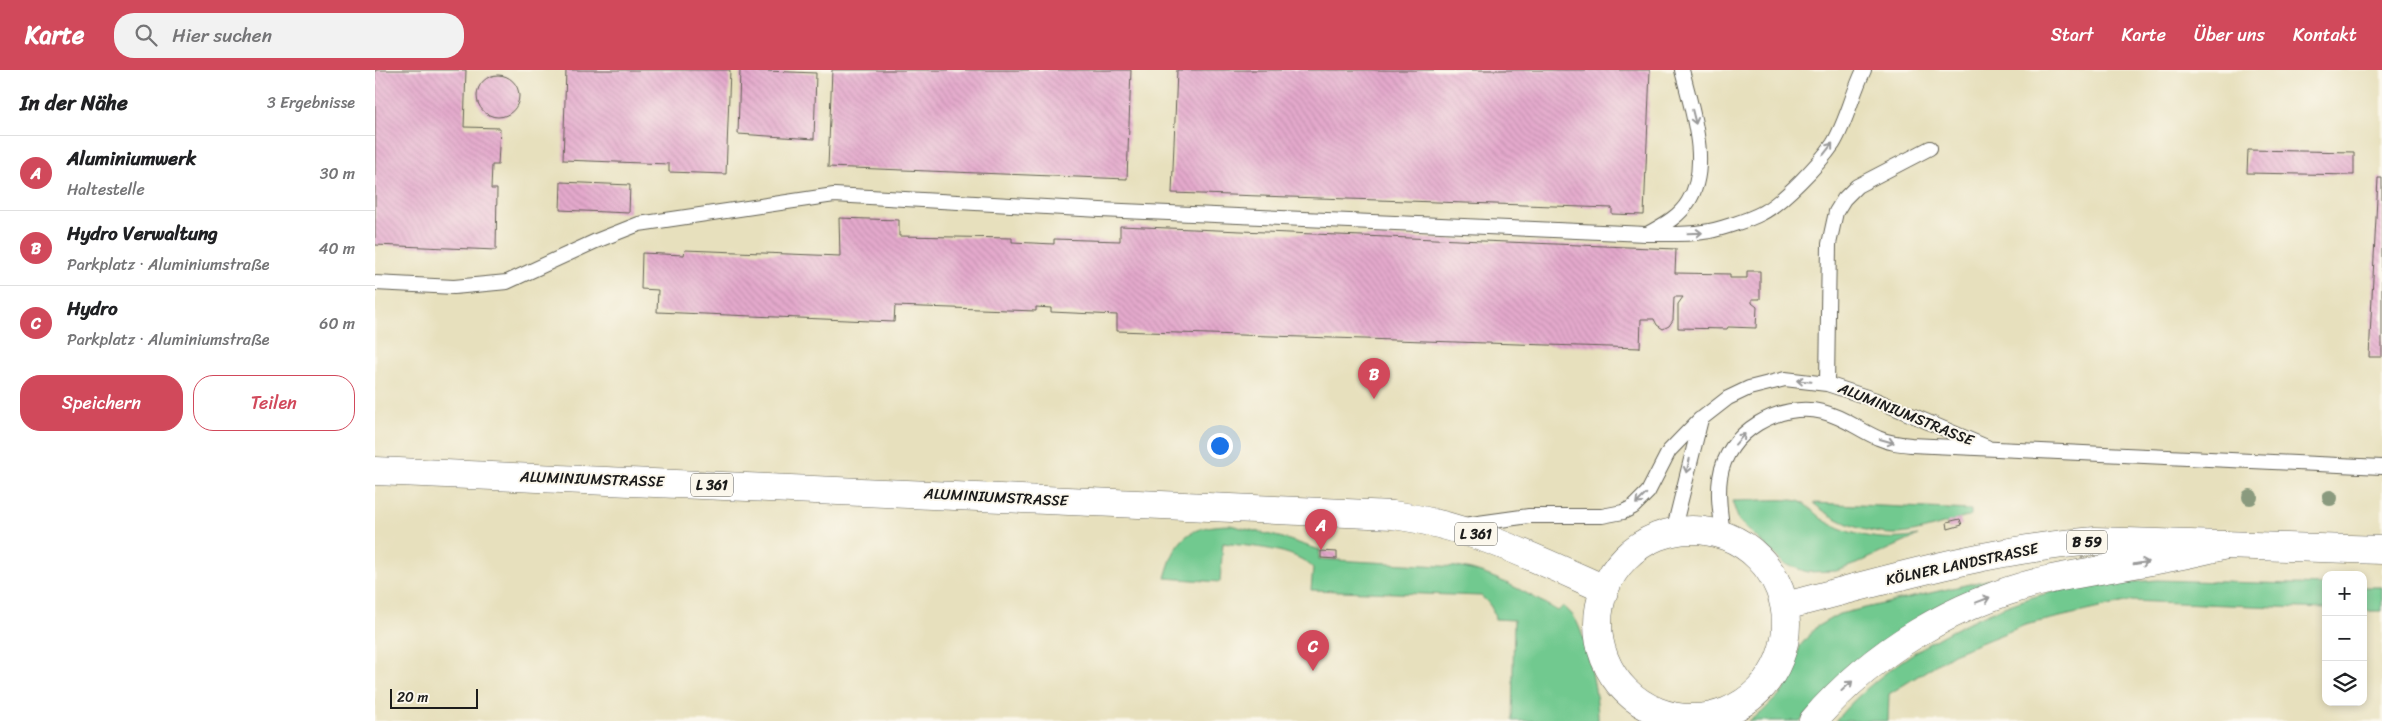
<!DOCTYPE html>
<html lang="de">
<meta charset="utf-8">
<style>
body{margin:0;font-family:Sriracha,sans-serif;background:#f2f2f2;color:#202124}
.controls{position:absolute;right:15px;bottom:15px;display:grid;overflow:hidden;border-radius:10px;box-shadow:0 2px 8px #0003}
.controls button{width:45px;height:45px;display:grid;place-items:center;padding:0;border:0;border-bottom:1px solid #e0e0e0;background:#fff;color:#202124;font:25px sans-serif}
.scale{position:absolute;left:15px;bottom:12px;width:88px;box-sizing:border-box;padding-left:5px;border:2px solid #1c1c1c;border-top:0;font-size:14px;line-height:18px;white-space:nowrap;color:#1c1c1c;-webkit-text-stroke:4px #fbf7ec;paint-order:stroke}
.you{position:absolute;left:844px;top:375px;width:18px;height:18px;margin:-12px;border:4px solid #fff;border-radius:50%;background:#1a73e8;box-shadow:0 0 0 8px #1a73e833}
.badge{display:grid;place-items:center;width:32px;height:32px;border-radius:50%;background:#d1495b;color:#fff;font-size:16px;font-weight:700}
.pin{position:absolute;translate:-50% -41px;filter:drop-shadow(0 1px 2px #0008)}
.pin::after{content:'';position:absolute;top:26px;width:18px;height:15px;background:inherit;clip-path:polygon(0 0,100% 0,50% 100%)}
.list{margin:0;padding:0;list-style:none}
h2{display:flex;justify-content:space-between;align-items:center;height:65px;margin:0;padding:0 20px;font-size:21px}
h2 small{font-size:16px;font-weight:400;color:#757577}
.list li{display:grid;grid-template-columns:32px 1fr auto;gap:15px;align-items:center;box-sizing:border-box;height:75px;padding:0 20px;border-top:1px solid #e0e0e0}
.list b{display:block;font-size:19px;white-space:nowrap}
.list p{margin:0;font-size:16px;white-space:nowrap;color:#757577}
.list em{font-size:16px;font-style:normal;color:#757577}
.actions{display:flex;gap:10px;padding:15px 20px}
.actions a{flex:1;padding:11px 0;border:1px solid #d1495b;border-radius:20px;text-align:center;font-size:18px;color:#d1495b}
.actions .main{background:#d1495b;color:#fff}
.icon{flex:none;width:28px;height:28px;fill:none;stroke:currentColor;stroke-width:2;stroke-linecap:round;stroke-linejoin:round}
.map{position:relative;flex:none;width:2007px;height:651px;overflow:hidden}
header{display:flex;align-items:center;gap:30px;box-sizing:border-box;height:70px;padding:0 25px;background:#d1495b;color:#fff}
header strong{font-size:24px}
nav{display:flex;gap:28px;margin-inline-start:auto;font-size:18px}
.search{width:350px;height:45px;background:#f2f2f2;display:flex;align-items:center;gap:12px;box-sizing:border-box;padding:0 18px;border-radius:20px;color:#757577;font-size:19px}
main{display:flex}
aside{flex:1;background:#fff}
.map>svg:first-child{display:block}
</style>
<header>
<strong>Karte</strong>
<div class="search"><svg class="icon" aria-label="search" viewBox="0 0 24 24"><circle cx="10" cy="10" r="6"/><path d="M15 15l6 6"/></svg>Hier suchen</div>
<nav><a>Start</a><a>Karte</a><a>Über uns</a><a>Kontakt</a></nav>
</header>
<main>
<aside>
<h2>In der Nähe<small>3 Ergebnisse</small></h2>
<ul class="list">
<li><span class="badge">A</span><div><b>Aluminiumwerk</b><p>Haltestelle</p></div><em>30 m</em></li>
<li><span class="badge">B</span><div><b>Hydro Verwaltung</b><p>Parkplatz · Aluminiumstraße</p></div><em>40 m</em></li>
<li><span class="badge">C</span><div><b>Hydro</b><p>Parkplatz · Aluminiumstraße</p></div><em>60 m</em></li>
</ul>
<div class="actions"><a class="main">Speichern</a><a>Teilen</a></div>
</aside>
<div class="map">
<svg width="2007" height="651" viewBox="0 0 2007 651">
<defs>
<pattern id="building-back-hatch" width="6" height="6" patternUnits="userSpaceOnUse" patternTransform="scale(1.25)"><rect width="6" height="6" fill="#e4a9cc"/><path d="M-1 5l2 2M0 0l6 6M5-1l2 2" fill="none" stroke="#c391af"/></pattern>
</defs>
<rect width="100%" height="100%" fill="#fbf7ec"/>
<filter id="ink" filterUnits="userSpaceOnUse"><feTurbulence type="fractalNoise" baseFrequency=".02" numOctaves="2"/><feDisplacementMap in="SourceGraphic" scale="10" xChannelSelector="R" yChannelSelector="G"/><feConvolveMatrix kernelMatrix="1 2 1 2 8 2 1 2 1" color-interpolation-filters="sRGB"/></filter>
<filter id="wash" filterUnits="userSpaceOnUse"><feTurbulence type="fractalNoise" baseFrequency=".0096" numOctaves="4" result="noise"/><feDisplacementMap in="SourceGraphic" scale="20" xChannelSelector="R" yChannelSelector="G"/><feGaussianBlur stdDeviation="1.12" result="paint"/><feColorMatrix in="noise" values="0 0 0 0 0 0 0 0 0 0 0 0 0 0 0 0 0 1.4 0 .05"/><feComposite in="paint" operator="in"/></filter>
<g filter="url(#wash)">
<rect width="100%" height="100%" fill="#e7e0bd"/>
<path fill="#71c98f" stroke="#467256" d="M1357,431C1372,431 1410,428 1423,431C1431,433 1440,444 1447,449C1475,467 1512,472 1543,466L1481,494L1461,501L1432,502L1410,494L1364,451Z
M1438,433L1596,440V446C1577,451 1542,463 1524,464C1493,465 1461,452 1438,433Z
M855,455L908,468L945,480L944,489L1083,497C1121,504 1151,523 1183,541L1188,536C1192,539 1196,543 1199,547C1211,564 1224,629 1223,651H1137L1139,550L1120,549C1119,539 1114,533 1106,526L936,520L938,498C919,478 876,477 848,473L845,512L790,508C801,468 812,456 855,455Z
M1616,509L1613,517L1425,651H1373L1386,643L1410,619L1425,576L1441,557L1464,544Z
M1782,510L1951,515V539L1755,531L1650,555L1578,584L1514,624L1513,651H1460C1509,593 1586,549 1658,527C1698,515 1741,514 1782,510Z
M1988,517H2007V541H1988Z"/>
<g id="blocks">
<path fill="url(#building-back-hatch)" d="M0,0H91L89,57L125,58L123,95H117L116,119H122L121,180L0,175Z
M191,0H355L351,104L294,102V94L188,90Z
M365,0L441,3L439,69L363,64Z
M457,0H756L752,109L453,97Z
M802,0H1275L1269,145L1237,144V138L797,123Z
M102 26a21 21 0 1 1 42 0a21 21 0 1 1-42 0Z
M1873,80L1979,82V105L1872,103Z
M2003,108H2007V287H1994Z
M186,112L255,115L254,143L185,140Z
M464,148L524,150V166L637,168V172L679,174V169L745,171V156L1301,179L1300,203L1355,204V208H1372V201H1385V229H1377V233L1382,237L1381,258L1353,257L1352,259L1303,258V234L1308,227H1299L1298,250L1294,256L1288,259L1282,255L1279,249H1266L1265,278L742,261V245L676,242V238L661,237V241L520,236L519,252L282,242L283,220L266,219L267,183L309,185L310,180L465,186Z
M1585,449L1587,455L1573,459L1572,452Z
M946,481L962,482V489L946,488Z"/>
</g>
</g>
<g filter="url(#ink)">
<use href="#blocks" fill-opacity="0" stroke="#636154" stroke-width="1"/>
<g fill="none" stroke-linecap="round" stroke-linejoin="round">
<g stroke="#636154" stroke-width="16">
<path id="lane" d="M1274,163C1288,155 1304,147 1313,132C1337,97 1316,37 1307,0
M0,213L79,217L132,212L221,171L264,154L459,125L725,140L1271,164C1290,164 1310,165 1328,162C1341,161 1376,149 1387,143C1407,133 1445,93 1458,74C1472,51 1477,24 1489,0
M1452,314L1454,174L1461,142L1469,129L1482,116L1555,78
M1089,455L1154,446H1227L1248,442L1258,437L1273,422L1294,381L1325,349
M1298,462L1326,349L1353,328L1374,318L1410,309L1452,314L1501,330L1612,377
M1348,465C1346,446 1342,427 1345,408C1351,362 1405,331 1448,342C1469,347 1484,360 1503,368C1514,373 1525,374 1536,375L2007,397"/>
</g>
<g stroke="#636154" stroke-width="29">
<path id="primary" d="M0,401L1018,445C1093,455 1160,488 1229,519
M1223 554a94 94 0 1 1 188 0a94 94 0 1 1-188 0Z
M1410,536C1512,510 1614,479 1720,471L2007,480"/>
</g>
<g stroke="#636154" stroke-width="29">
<path id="highway" d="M1296,651V646
M1330,651V648
M1438,651C1498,581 1582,531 1672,510C1732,497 1792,491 1851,475"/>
</g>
<use href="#lane" stroke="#fff" stroke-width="14"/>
<use href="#primary" stroke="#fff" stroke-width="28"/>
<use href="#highway" stroke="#fff" stroke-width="28"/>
</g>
<g fill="#8a9a7e">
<circle cx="1875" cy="427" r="8"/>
<circle cx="1955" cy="428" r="8"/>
</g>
<defs><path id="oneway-shaft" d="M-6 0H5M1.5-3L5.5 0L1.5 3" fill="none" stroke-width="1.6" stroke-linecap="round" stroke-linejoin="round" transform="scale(1.25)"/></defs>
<g stroke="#999">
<use href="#oneway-shaft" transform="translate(1319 47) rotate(76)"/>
<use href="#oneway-shaft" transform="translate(1453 79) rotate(-52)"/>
<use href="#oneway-shaft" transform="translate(1320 163) rotate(-2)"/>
<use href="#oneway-shaft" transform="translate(1429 311) rotate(-175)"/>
<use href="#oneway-shaft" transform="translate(1365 369) rotate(-48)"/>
<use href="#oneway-shaft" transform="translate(1512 371) rotate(16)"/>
<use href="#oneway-shaft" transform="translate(1313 396) rotate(103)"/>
<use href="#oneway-shaft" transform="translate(1266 429) rotate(135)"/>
<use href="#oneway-shaft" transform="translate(1766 493) rotate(-10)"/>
<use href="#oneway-shaft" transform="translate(1608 530) rotate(-21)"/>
<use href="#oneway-shaft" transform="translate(1472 616) rotate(-42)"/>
</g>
</g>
<g text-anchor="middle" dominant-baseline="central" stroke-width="4" stroke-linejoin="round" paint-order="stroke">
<g fill="#fbf7ec" stroke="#5f5e5a" stroke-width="1">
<rect x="316" y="403.5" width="42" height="23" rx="4"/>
<rect x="1080" y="452.5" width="42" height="23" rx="4"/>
<rect x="1692" y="460.5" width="40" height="23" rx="4"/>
</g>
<g font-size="14" font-weight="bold" fill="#1c1c1c">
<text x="337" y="415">L 361</text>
<text x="1101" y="464">L 361</text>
<text x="1712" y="472">B 59</text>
</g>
<g font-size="15" fill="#1c1c1c" stroke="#fbf7ec">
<text transform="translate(1531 344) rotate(22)">ALUMINIUMSTRASSE</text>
<text transform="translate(217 409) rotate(2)">ALUMINIUMSTRASSE</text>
<text transform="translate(621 427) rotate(3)">ALUMINIUMSTRASSE</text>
<text transform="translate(1587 494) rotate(-12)">KÖLNER LANDSTRASSE</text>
</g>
</g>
</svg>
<div class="controls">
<button>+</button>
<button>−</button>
<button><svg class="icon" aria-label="layers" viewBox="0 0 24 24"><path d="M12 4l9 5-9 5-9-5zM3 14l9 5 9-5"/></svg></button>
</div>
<div class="scale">20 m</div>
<div class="you"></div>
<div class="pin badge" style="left:946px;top:480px">A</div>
<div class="pin badge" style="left:999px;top:329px">B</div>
<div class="pin badge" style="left:938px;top:601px">C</div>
</div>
</main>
